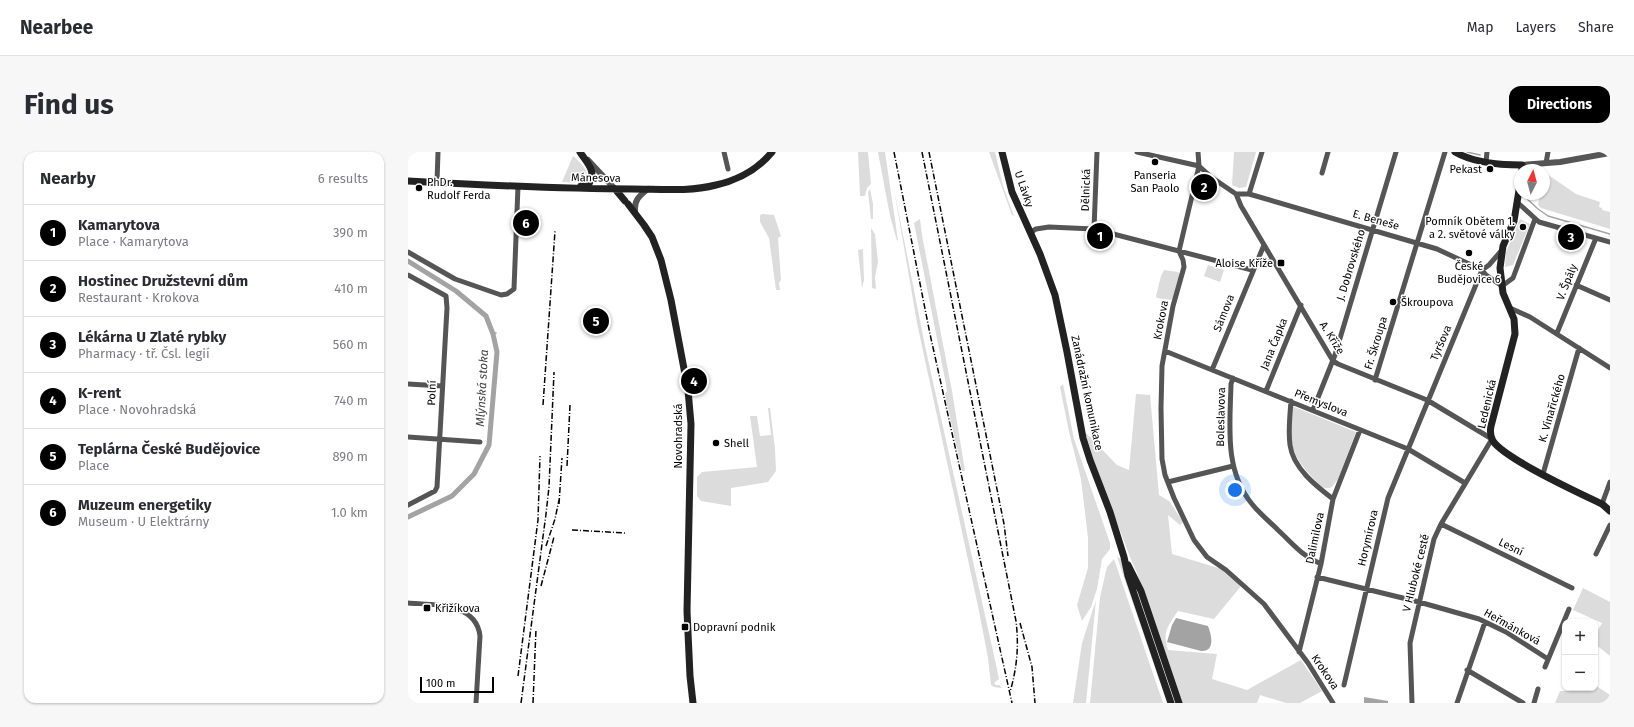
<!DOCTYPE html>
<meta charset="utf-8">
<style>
body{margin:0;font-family:"Fira Sans",sans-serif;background:#f7f7f7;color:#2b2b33}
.controls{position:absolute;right:12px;bottom:12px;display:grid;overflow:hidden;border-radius:8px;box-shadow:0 1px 3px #0004}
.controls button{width:36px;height:36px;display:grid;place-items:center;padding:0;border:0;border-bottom:1px solid #e1e1e2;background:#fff;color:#2b2b33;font:20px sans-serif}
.compass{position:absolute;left:1106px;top:12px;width:36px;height:36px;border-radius:50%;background:#fff;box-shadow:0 1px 3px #0004;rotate:6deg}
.scale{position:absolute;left:12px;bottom:10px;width:74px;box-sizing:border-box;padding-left:4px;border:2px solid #000;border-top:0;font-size:11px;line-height:14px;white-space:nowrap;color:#000;-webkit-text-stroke:3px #fff;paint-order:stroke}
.you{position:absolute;left:827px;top:338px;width:14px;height:14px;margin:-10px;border:3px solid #fff;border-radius:50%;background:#1a73e8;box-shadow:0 0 0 6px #1a73e833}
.badge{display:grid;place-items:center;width:26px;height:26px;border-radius:50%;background:#000;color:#fff;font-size:13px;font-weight:700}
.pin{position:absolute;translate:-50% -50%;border:2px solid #fff;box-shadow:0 1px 4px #0006}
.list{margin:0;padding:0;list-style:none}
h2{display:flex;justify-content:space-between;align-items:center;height:52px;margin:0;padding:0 16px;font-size:17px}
h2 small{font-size:13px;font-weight:400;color:#7c7c81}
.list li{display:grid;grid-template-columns:26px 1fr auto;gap:12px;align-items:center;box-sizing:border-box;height:56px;padding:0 16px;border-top:1px solid #e1e1e2}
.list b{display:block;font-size:15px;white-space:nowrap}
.list p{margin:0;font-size:13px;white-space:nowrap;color:#7c7c81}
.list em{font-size:13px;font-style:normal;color:#7c7c81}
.map{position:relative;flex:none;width:1202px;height:551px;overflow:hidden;border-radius:12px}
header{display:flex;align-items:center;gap:24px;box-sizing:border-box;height:56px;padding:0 20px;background:#fff;border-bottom:1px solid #e1e1e2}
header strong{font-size:19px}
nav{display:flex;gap:22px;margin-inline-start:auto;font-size:14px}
.intro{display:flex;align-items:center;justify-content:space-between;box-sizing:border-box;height:96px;padding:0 24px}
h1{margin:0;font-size:28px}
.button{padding:10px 18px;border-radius:12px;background:#000;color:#fff;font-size:14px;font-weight:700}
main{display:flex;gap:24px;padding:0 24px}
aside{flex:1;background:#fff;border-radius:12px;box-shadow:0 1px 3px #0004}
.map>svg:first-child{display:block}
</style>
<header>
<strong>Nearbee</strong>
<nav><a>Map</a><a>Layers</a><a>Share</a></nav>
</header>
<div class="intro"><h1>Find us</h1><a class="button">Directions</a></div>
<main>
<aside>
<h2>Nearby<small>6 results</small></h2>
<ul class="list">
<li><span class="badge">1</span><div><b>Kamarytova</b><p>Place · Kamarytova</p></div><em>390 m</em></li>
<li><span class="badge">2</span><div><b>Hostinec Družstevní dům</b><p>Restaurant · Krokova</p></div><em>410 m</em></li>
<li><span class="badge">3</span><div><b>Lékárna U Zlaté rybky</b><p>Pharmacy · tř. Čsl. legií</p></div><em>560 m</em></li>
<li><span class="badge">4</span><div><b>K-rent</b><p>Place · Novohradská</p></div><em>740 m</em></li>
<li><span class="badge">5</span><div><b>Teplárna České Budějovice</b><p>Place</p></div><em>890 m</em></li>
<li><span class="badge">6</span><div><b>Muzeum energetiky</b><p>Museum · U Elektrárny</p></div><em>1.0 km</em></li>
</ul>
</aside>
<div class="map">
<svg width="1202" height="551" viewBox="0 0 1202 551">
<rect width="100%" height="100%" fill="#fff"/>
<path fill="#dcdcdc" d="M450,0H460L463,32L459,36L457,44H452Z
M470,0H477L490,88L489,89L482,64Z
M581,0H587L595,34L606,64L604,63Z
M826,0H848L838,35L831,36L824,33Z
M165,4C187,23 183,32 154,30Z
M1136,20L1168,42L1192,50L1191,55L1194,56V58L1202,60V77L1133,56L1130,53L1132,42H1136Z
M462,37L465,52V67H463L460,40Z
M486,37L517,194L589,517L591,527L586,531L588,533H592L593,536L586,535L583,533L580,506L571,459L509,171Z
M355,62L366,63L373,84L370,86L373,128L371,131L372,138H368L361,86L352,70V63Z
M512,67L514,83L544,239L557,319H554L537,243L539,239L537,227L506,71Z
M1112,67L1122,72L1105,113L1097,115L1098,100Z
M463,76L467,82L470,110L467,125L468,137L464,136Z
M455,97L456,128L454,136L450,98Z
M800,113L816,118L812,130L796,124Z
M756,118L770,120L772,122L765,146L763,148L749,146L748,144L753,124Z
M655,232L666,287L702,391V397L694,407L689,437L683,455L674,469L669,453L680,416V386L673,327L661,280L652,235Z
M728,242L742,243L751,343L761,349L775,370L772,373L760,363L764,402L817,418L833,434L806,467L770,459C760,474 754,480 760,498L809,502L804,527L839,538L893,508L914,539L892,551H878L852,543L849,551H774L729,421L724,410L686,310L677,280L709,313L721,318Z
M884,254L948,280L930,327L924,335C915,339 911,332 906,327C879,299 883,290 884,254Z
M360,256H362L367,297L368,319L360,330L323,336V354L293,349L289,344V325L294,320L349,315L342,264H349L352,284L363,283Z
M709,405L713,407L760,551H759Z
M706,407L755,551H682L692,445L699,415Z
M1175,436L1202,450V504L1187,492V484L1194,471L1165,458Z
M688,448L678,551H665L674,491Z
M1187,533L1202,543V551H1147L1152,539H1158V536H1187Z"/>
<path fill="#a3a3a3" d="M768,466L800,474C804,484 807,500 793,499L759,490L764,473Z
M956,545L980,549V551H956Z"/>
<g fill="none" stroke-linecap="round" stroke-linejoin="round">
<path stroke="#a3a3a3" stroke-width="1.5" d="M1059,0L1072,3
M1116,44L1130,57L1140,64L1202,82
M85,182L88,181"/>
<path stroke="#a3a3a3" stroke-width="5" d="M0,109L48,139L78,164L85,182L89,200L81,293L66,322L44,344L0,365"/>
<path stroke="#555" stroke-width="5" d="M316,0L320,17
M729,0L791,14L803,25L828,42
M790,0L791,14L771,99L775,108L776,115L765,154L754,214L753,256L754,307L757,323L766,346L786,388L799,405L818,418L856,452L900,511L925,551
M1078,10L1079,0
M1138,11L1140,0
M914,21L920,0
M29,30L30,0
M828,42L833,54L925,209L930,212L1019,248L1084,287L1033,372L1026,387L1002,491L1004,551
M828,42H841L1029,97L1074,118L1078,123L1094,134L1105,126L1127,67
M841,42L854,0
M1110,51L1131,70L1202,90
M686,77L689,0
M623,80L628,77L641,75L686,77L844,118
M0,100L47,127L93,143L99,142L106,137L110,34
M848,111L866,110
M1074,118L1081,113L1094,98
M0,123L38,144L39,156L29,335L27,339L0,353
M1168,133L1202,148
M1102,156L1122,165L1202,216
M1149,181L1188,86
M757,199L1000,297L1057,331
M804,218L856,93
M825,226L823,232C822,274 816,318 844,352C852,362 862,370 870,378C885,392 894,404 913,412
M967,228L1037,0
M0,232L34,234
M858,239L893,153
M883,249C882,263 880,279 882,293C885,316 908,334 925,347
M905,258L927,203L988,0
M0,285L72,290
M1135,322L1171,196
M760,330L825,314
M1194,352L1202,330
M1033,372L1164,436
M1188,402L1202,373
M909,425L1011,450L1071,467L1098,480L1140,507
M0,451C25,453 68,450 72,484L68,551
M891,500L913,412L925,347L952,278
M1137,515L1161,457
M1059,518L1115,551
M936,533L980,346L1074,118
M1049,551L1077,470
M1126,551L1130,537"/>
<path stroke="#555" stroke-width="6" d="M180,8L207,37
M1114,13L1152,10L1202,1
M227,60C226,48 231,44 240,37"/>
<path stroke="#222" stroke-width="7" d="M172,0C179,11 189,19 181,32L173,34
M594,0L604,40L632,102L647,143L659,200L675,286L682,308L702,360L716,405L720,424L763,551
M1047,0C1066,11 1092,13 1114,13V18
M0,29C74,33 149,37 224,37C251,37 281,40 308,33C330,28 350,17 364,0
M1112,32L1106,69L1095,94L1092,116L1095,141L1106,167L1107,182L1083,274C1082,279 1082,284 1085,289C1097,307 1171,341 1194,352L1202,359
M207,37L217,49
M220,52L236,73L244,85L253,108L263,148L280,238L283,272L279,459L282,524L285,551
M720,413L733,439L771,551"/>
<path stroke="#000" stroke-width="1.5" stroke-dasharray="6 2 1 2" stroke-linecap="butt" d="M486,0L522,182L604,551
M514,0L608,469C611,494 609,516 602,540
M521,0L596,372L600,404
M135,253L147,79
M159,314L162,253
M151,352L154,306
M164,378L217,381
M138,394L147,367L151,348
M133,434L146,385
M612,471L624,515L627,551
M110,524L130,368L132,304
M113,551L138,362L141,335L146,220
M125,551L128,477"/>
</g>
<g fill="#000" stroke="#fff" stroke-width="1.5">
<circle cx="747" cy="10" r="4"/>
<circle cx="1082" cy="17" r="4"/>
<circle cx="11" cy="36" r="4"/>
<circle cx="1115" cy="75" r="4"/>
<circle cx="1061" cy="101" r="4"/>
<rect x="869" y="107" width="8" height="8" rx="2"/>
<circle cx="985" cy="150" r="4"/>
<circle cx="308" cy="291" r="4"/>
<rect x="15" y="452" width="8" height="8" rx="2"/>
<rect x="273" y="471" width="8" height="8" rx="2"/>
</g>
<g text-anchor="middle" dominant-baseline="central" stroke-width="3" stroke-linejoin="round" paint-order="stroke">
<g font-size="11" fill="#000" stroke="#fff" text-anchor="start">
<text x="1074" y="17" text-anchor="end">Pekast</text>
<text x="747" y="23" text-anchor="middle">Panseria<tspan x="747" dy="13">San Paolo</tspan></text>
<text x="19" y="30">PhDr.<tspan x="19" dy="13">Rudolf Ferda</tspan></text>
<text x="1107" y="69" text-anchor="end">Pomník Obětem 1.<tspan x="1107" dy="13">a 2. světové války</tspan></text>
<text x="865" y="111" text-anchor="end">Aloise Kříže</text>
<text x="1061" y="114" text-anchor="middle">České<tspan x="1061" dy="13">Budějovice 6</tspan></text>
<text x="993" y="150">Škroupova</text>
<text x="316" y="291">Shell</text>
<text x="27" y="456">Křižíkova</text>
<text x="285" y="475">Dopravní podnik</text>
</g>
<g font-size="11" fill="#000" stroke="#fff">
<text transform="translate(188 26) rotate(1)">Mánesova</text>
<text transform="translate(616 37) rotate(71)">U Lávky</text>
<text transform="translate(678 38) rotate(-88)">Dělnická</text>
<text transform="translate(968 68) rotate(16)">E. Beneše</text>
<text transform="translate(943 113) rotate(-73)">J. Dobrovského</text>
<text transform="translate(1159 130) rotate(-68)">V. Špály</text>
<text transform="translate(816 161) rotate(-68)">Sámova</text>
<text transform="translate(753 168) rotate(-79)">Krokova</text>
<text transform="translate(924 186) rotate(58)">A. Kříže</text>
<text transform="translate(968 191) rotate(-73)">Fr. Škroupa</text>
<text transform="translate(1033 191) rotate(-67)">Tyršova</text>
<text transform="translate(866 192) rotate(-68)">Jana Čapka</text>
<text transform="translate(24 241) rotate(-88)">Polní</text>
<text transform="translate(679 241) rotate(78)">Zanádražní komunikace</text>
<text transform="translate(913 251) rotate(22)">Přemyslova</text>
<text transform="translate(1079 252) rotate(-77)">Ledenická</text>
<text transform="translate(1144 256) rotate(-74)">K. Vinařického</text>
<text transform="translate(813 265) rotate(-89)">Boleslavova</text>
<text transform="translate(270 284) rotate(-90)">Novohradská</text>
<text transform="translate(907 386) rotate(-78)">Dalimilova</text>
<text transform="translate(960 386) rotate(-77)">Horymírova</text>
<text transform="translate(1103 395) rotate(26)">Lesní</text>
<text transform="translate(1008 421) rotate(-76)">V Hluboké cestě</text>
<text transform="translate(1104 475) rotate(29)">Heřmánková</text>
<text transform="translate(917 520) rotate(56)">Krokova</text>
</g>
<g font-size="12" font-style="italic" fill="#444" stroke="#fff">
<text transform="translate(74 236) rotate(-87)">Mlýnská stoka</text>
</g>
</g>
</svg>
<div class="controls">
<button>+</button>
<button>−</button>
</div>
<svg class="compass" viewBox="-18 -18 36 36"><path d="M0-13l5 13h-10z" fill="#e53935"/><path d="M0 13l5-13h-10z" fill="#7c7c81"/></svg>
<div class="scale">100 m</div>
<div class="you"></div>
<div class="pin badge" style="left:692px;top:84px">1</div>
<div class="pin badge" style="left:796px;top:35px">2</div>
<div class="pin badge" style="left:1163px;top:85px">3</div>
<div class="pin badge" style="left:286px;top:229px">4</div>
<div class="pin badge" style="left:188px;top:169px">5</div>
<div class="pin badge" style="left:118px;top:71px">6</div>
</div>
</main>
